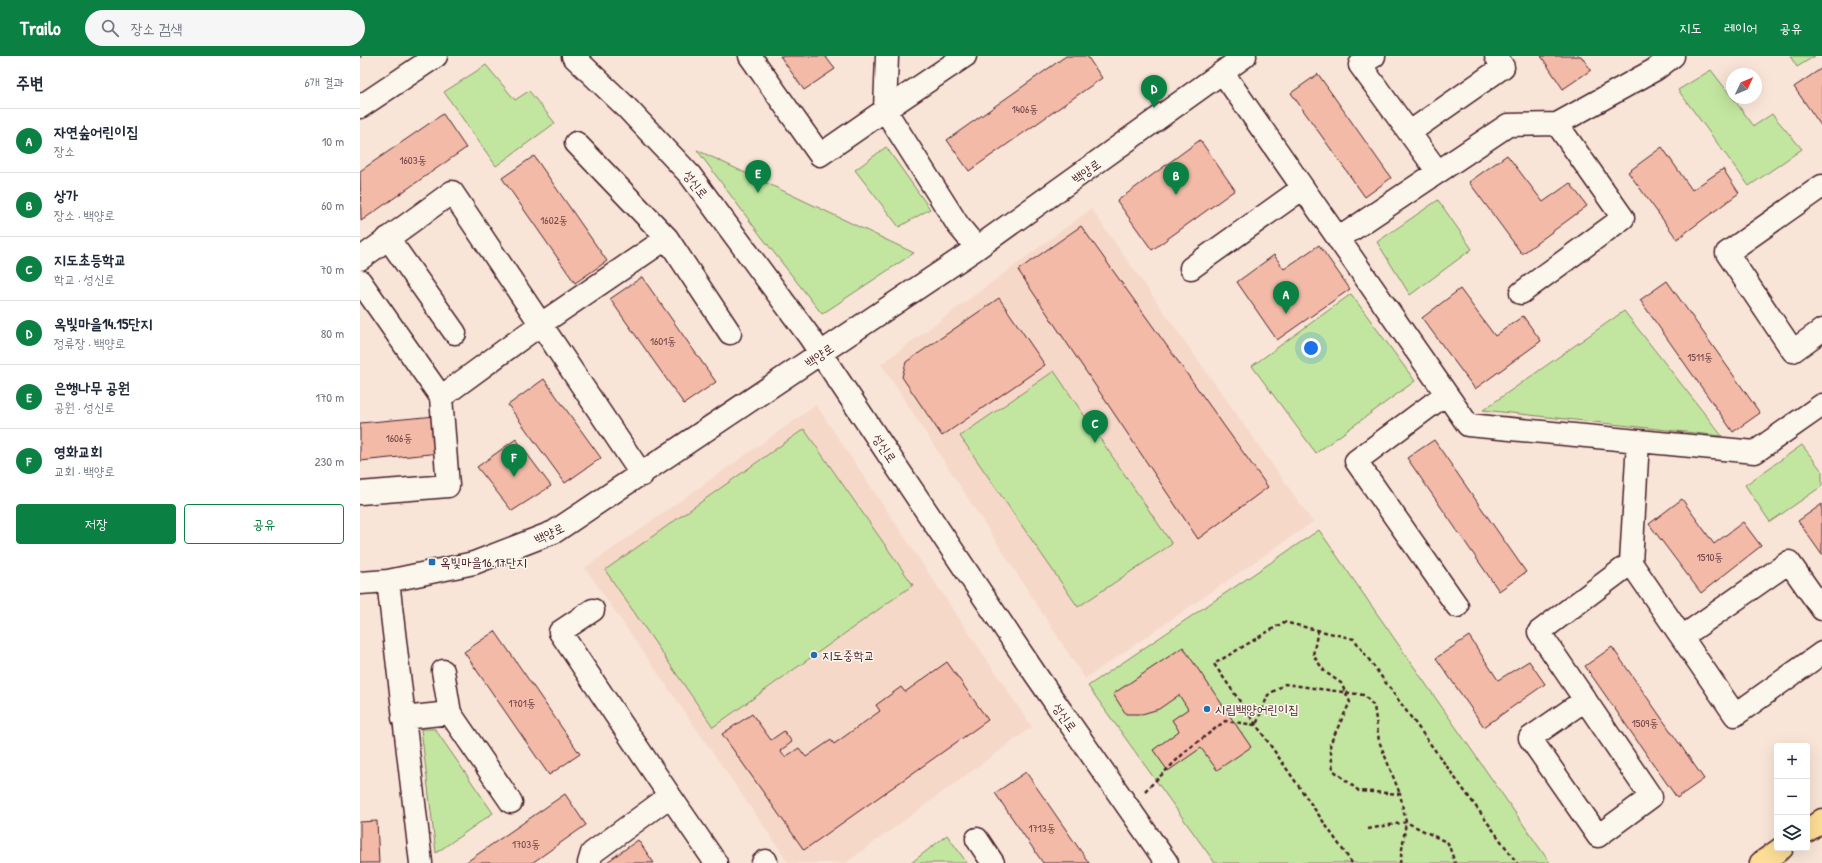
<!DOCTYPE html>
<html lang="ko">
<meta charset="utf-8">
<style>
body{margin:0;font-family:"Patrick Hand","Poor Story",sans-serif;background:#f6f6f7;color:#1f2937}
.controls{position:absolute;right:12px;bottom:12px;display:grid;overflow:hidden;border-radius:4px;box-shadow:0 4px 16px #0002}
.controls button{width:36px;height:36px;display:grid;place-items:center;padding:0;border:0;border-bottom:1px solid #e0e1e3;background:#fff;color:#1f2937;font:20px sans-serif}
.compass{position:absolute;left:1366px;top:12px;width:36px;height:36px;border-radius:50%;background:#fff;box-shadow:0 4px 16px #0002;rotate:46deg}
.you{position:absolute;left:951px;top:292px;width:14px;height:14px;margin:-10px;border:3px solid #fff;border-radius:50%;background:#1a73e8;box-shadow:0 0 0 6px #1a73e833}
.badge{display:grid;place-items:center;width:26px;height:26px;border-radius:50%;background:#0b8043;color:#fff;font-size:13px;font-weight:700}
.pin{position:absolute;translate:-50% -33px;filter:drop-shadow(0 1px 2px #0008)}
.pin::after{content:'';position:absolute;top:21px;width:14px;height:12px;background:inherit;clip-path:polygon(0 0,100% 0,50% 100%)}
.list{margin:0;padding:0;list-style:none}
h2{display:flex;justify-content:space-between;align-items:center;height:52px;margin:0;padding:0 16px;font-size:17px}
h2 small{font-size:13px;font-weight:400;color:#747a83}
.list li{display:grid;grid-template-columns:26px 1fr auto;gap:12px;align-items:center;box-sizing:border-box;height:64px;padding:0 16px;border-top:1px solid #e0e1e3}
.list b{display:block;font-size:15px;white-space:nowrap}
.list p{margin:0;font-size:13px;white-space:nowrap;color:#747a83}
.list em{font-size:13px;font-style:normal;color:#747a83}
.actions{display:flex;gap:8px;padding:12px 16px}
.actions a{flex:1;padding:9px 0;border:1px solid #0b8043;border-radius:4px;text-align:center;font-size:14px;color:#0b8043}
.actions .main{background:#0b8043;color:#fff}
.icon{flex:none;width:22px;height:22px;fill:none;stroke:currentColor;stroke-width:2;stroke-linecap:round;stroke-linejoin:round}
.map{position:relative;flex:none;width:1462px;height:807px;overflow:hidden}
header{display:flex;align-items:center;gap:24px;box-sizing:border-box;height:56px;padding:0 20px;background:#0b8043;color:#fff}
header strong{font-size:19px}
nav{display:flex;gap:22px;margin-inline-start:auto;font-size:14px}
.search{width:280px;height:36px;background:#f6f6f7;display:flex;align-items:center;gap:10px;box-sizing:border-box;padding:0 14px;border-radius:22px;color:#747a83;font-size:15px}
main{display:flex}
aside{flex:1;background:#fff}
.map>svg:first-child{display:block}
</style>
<header>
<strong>Trailo</strong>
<div class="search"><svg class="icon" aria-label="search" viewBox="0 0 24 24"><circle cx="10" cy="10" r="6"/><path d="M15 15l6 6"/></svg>장소 검색</div>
<nav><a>지도</a><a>레이어</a><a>공유</a></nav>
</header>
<main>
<aside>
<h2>주변<small>6개 결과</small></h2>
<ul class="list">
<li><span class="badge">A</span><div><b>자연숲어린이집</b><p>장소</p></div><em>10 m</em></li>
<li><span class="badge">B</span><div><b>상가</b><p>장소 · 백양로</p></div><em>60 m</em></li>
<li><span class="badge">C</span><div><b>지도초등학교</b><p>학교 · 성신로</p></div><em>70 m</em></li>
<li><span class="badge">D</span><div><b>옥빛마을14.15단지</b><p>정류장 · 백양로</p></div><em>80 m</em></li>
<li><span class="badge">E</span><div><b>은행나무 공원</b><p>공원 · 성신로</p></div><em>170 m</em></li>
<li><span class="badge">F</span><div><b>영화교회</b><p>교회 · 백양로</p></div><em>230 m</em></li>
</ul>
<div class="actions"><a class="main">저장</a><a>공유</a></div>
</aside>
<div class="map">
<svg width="1462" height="807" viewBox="0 0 1462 807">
<rect width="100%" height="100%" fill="#f8e5d7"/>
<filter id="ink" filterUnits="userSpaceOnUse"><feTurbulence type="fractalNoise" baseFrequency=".025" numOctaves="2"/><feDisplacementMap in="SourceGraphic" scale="8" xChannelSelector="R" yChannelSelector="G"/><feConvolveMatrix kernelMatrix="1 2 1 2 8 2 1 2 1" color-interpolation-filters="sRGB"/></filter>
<g filter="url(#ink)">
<path fill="#f6d8c9" d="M731,153L953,466L725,623L521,308Z
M456,349L672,671L486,807H429L225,512Z"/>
<path fill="#c2e6a0" stroke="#868266" d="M1430,0H1455L1437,11Z
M126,9L155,44L169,35L195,67L136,110L84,36Z
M1351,14L1394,70L1412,58L1442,93L1389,130L1318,34Z
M526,91L570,153L539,171L495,114Z
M337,94L554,197L462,258L401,180Z
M1078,144L1112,193L1050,239L1017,186Z
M991,238L1055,325L956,397L892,310Z
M1264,255L1362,380L1123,354Z
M694,315L812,488L718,551L600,380Z
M444,373L553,529L353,671L245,514Z
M1442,389L1462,415V430L1410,466L1385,429Z
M959,474L1190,807H855L728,630Z
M61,673H75L133,757L76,797Z
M587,779L607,807H551Z"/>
<path fill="#f2baa7" stroke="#4a1f2b" d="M420,0H465L475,13L444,34Z
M706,0H727L742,22L609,115L587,84Z
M1181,0H1221L1231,14L1203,33Z
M1462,12V71L1434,31Z
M958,18L1031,122L1005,141L931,37Z
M83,58L106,92L1,165L0,115Z
M840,84L875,134L792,194L757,145Z
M1302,91L1332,134L1363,113L1379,137L1317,183L1268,116Z
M1147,99L1183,146L1210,127L1227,150L1162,198L1109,126Z
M174,100L247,205L215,227L142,122Z
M721,170L908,431L838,483L658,214Z
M959,189L990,233L917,284L877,226L914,199L924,213Z
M282,221L356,326L324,348L250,243Z
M1307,225L1400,357L1373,376L1280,244Z
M1100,233L1135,280L1163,260L1181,285L1115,333L1062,262Z
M639,242L685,309L582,380L542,321L546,306Z
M184,323L241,402L205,427L148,349Z
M76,360L80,397L0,405V367Z
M156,383L191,430L152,455L117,411Z
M1074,384L1166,516L1139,535L1047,402Z
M1322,443L1354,488L1383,466L1401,490L1341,537L1289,468Z
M1462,448V499L1438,465Z
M135,575L220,698L189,719L104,596Z
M1109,580L1138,624L1169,605L1185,628L1124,671L1076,602Z
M823,591L891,691L857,714L841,692L808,715L793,694L819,675L812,664L828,653L819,639L799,653L782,658H766L753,638Z
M1252,591L1344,723L1317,742L1225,610Z
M587,606L628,664L444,794L362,678L392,658L411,684L424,675L432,686L420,695L425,701L439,692L446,701L471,684L474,688L520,655L516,649L541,631L545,636Z
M666,716L729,807H683L635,737Z
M205,738L226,769L172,807H105Z
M17,765L19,807H0V766Z
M278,784L294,807H248L247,806Z"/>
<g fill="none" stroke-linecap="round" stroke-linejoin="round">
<g stroke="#4a1f2b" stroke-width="25">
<path id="minor" d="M213,0L266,51L330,119L449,280L676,619L807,807
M390,0L460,99L525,54L527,0
M605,0L525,54L598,169L617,192
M1014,0L1000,9L1078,116
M863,17L1108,369L1395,396L1462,349
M0,51L76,0
M1050,76L1143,11L1136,0
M216,87L307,182L370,277
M1462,130L1367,197L1433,295L1462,274
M28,182L95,277
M978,183L1148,69L1197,68L1296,13L1313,0
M0,203L92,136L282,419
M831,212L943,132
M0,225L81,341L181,268L307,182
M1161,237L1263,162L1197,68
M1086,338L996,405L1097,550
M0,437L88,430L81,341
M1271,507L1375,659L1462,597
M28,525L61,807
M0,527L28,525L114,507L194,476L617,192L885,0
M233,554L200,576L310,740
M1322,581L1429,506L1462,553
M83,615L90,657
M1225,644L1170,682L1238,780L1291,741L1179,576L1271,507L1278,385
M43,662L90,657L151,746
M617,783L633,807
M229,807L232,797L310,740L356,807
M403,807L406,805"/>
</g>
<g stroke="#4a1f2b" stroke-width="25">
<path id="major" d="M1447,775L1462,764
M1401,807L1422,792"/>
</g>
<path stroke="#4a1f2b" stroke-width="2.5" stroke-dasharray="4 3" stroke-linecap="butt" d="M0,1L1,0
M958,574L953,599L965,616L981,627L990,646L970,688L973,714L999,735L1040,738L1046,766L1040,807
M785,735L826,695L865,665L896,669L908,639L925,628L1004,639L1014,650L1019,685L1040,738
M1008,773L1046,766L1088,787L1095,807
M992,807L854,608L924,566L994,583L1157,807"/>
<use href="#minor" stroke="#fbf7ec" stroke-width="22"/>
<use href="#major" stroke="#fcde96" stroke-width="22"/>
</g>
</g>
<g fill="#1f6fb2" stroke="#fbf7ec" stroke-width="1.5">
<rect x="68" y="502" width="8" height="8" rx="2"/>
<circle cx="454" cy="599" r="4"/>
<circle cx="847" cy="653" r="4"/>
</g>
<g text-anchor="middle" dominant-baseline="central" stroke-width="3" stroke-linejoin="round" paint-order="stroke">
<g font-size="11" fill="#74464a">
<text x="665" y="53">1406동</text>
<text x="53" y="104">1603동</text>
<text x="194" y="164">1602동</text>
<text x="303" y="285">1601동</text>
<text x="1340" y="301">1511동</text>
<text x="39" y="382">1606동</text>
<text x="1350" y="501">1510동</text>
<text x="162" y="647">1701동</text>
<text x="1285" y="667">1509동</text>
<text x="682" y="772">1713동</text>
<text x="166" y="788">1703동</text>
</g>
<g font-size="13" fill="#4a1f2b" stroke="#fbf7ec">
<text transform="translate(726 115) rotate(-35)">백양로</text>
<text transform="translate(336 128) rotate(52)">성신로</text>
<text transform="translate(459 299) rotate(-34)">백양로</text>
<text transform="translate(525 392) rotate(56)">성신로</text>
<text transform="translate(189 477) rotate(-26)">백양로</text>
<text transform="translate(705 661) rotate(55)">성신로</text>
</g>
<g font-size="13" fill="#4a1f2b" stroke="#fbf7ec" text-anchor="start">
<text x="80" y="506">옥빛마을16.17단지</text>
<text x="462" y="599">지도중학교</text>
<text x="855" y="653">시립백양어린이집</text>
</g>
</g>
</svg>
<div class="controls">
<button>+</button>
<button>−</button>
<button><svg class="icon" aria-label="layers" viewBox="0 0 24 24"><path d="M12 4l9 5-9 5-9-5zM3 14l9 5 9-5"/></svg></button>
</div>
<svg class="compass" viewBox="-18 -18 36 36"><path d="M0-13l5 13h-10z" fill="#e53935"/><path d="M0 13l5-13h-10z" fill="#747a83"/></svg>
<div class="you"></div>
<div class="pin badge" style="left:926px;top:258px">A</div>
<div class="pin badge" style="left:816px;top:139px">B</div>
<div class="pin badge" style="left:735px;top:387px">C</div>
<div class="pin badge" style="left:794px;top:52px">D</div>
<div class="pin badge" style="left:398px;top:137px">E</div>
<div class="pin badge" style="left:154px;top:421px">F</div>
</div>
</main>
